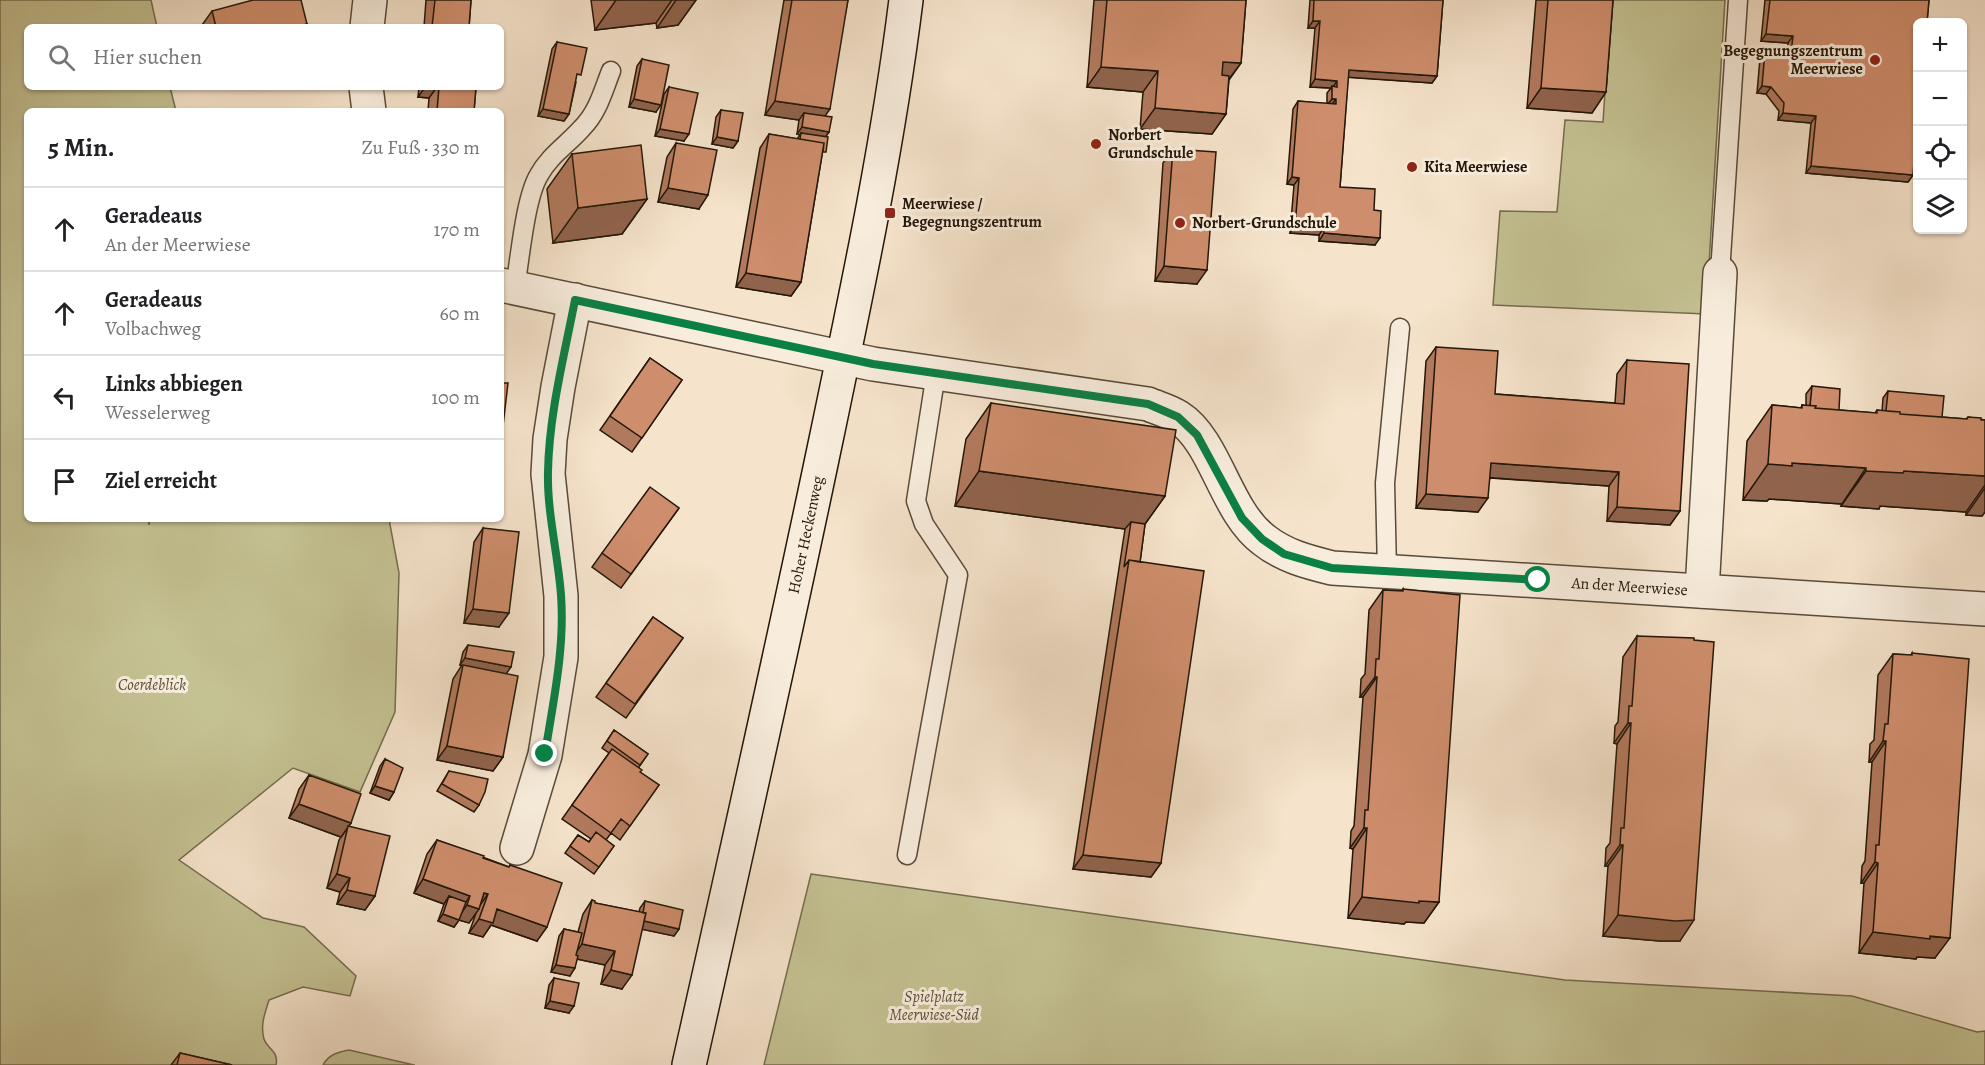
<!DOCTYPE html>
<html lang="de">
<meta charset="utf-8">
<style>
body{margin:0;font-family:Alegreya,serif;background:#f6f6f6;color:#202124}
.controls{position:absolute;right:18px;top:18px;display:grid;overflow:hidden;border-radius:9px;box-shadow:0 2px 4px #0004}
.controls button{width:54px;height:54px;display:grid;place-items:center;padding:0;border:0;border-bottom:2px solid #e0e0e0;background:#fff;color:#202124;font:30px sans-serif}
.stop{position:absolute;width:18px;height:18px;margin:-14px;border:4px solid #0b8043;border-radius:50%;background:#fff}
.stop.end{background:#0b8043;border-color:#fff;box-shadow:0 2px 6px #0008}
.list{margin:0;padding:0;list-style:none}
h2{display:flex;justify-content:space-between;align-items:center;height:78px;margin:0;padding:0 24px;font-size:26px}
h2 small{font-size:20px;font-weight:400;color:#757577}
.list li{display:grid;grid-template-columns:39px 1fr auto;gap:18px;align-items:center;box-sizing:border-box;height:84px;padding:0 24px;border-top:2px solid #e0e0e0}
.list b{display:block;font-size:22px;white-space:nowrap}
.list p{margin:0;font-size:20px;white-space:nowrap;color:#757577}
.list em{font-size:20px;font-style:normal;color:#757577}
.icon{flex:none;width:33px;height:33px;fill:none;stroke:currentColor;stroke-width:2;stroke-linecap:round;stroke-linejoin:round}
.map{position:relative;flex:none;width:1985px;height:1065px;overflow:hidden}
.search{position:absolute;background:#fff;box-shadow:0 2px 4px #0004;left:24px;top:24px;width:480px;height:66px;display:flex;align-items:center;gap:15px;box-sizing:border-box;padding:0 21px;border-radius:9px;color:#757577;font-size:22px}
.panel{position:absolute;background:#fff;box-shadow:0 2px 4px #0004;left:24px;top:108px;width:480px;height:414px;border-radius:9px}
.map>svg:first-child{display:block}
</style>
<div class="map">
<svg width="1985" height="1065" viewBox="0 0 1985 1065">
<rect width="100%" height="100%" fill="#f5e3cb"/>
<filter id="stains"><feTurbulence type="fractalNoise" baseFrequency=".00333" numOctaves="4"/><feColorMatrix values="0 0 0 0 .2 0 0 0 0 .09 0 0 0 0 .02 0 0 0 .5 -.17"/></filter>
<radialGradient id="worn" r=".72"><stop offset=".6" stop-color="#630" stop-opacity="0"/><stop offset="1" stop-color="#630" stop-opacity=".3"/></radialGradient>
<path fill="#c4c192" stroke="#746c4d" stroke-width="1.5" d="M0,0H151L157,27H27V87H170L176,111H27V519H148L149,525L150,519H389L399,573L395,712L360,792L293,768L179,860L263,918L304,927L356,976L350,996L303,987L269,1000C265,1013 260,1025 264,1039C268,1050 279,1051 276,1065H0Z
M1611,0H1725L1706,314L1493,305L1500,211L1557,212L1565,120L1603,122Z
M811,874L1565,980L1852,996L1977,1032L1985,1031V1065H764Z
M349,1050L414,1065H415H323C328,1055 338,1052 349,1050Z"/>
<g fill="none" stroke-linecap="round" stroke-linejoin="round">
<g stroke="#584a39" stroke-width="21">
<path id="lane" d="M1720,273L1738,0
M515,288C520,259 525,198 539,175C549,156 568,144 582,128C598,112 603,91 611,71
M1387,571L1385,483L1400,328
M907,855L958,575L924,524L916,501L936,373"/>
</g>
<g stroke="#584a39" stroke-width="36">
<g id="street">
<path d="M367,27L370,0"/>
<path d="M366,87L369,111"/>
<path id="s1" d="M501,285L873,364L1148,404C1157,408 1169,411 1178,417C1216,441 1225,511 1264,540C1284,556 1308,562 1332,568L1985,609"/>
<path d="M1702,591L1720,273"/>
<path d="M517,848L545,755L561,657V596L548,474L550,439L558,387L575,300"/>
</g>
</g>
<g stroke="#241708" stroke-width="36">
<g id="secondary">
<path id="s2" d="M689,1065C736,855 783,646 827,435C857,291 888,146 906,0"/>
</g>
</g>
<use href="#lane" stroke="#f8eddd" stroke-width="18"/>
<use href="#street" stroke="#f8eddd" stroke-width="33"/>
<use href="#secondary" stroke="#f8eddd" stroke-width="33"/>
</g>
<path fill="#b1795d" stroke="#241708" stroke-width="1.5" d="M426,0H471L469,27H424Z
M591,0H696L678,25L657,28L656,23L595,30Z
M784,0H848L825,116L829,132L825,137L801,282L791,296L736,287L760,148L769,134L797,139L800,135L797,134L799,120L765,115Z
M1094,0H1246L1241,63L1229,80L1226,114L1212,134L1140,129L1143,92L1087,87Z
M1310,0H1443L1437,76L1432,83L1348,77L1340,187L1374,210L1375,245L1319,241V235L1290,233L1294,185L1287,184L1293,109L1298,101L1327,104V93L1331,88L1310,87L1315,28H1308Z
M1536,0H1613L1606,92L1592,113L1527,108Z
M1765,0H1929L1913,175L1908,182L1806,173L1811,123L1778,120L1779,111L1766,94L1757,93L1760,58L1765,51L1787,53L1788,43L1761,41Z
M212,11L307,24L305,27H203L202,25Z
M557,42L576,82L569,114L564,121L538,116L552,49Z
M642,59L656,112L629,107L637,66Z
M419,87H476L474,111H428L429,98L418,97Z
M669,87L684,141L655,136L664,94Z
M721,110L738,141L733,148L712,144L716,117Z
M676,143L699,209L658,202L667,157Z
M1173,149L1197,284L1155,281L1163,163Z
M572,154L647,199L622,234L553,243L547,189Z
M1436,347L1495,394L1615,403L1617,374L1627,360L1680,511L1670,525L1607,521L1609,486L1490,478L1478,512L1416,508L1426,361Z
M650,358L682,380L632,452L600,430Z
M1812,386L1839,410L1875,413L1877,410L1882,411L1883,398L1888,391L1942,417L1966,419L1968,417L1985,420V512L1982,516L1966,515V512L1880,506L1879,509L1841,506L1842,504L1769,499L1767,501L1743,500L1747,441L1772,405L1801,408L1802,405L1806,406V394Z
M991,403L1165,496L1145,524L1140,562L1161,863L1151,877L1073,869L1125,529L955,506L966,439Z
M679,508L621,588L592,567L602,553Z
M483,528L499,627L464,623L474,542Z
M1403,589L1439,902L1424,923L1406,922L1404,924L1348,918L1353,849L1350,848L1351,831L1354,826L1363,697H1360L1361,679L1365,674L1369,610L1383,590L1402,591Z
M653,617L683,638L626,718L596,697Z
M1637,636L1680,941H1660L1603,936L1608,866H1605L1606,848L1610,843L1617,744L1614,743L1615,726L1618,722L1623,657Z
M468,645L507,673L503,757L493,771L437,760L453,679L462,665H460L463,652Z
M1912,653L1935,958L1917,957L1916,959L1859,953L1864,883H1861L1862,866L1865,861L1872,762H1869L1870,744L1874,740L1878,675L1893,654L1911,655Z
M614,730L648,754L639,767L640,772L659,785L620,840L611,833L606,840L614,846L594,874L565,853L578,835L589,842L591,839L562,819L609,753L602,748Z
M385,759L394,792L389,800L370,793L380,766Z
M449,771L479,805L474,812L437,791Z
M309,775L351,823L341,837L289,818L299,789Z
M348,826L375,896L365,910L337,904L340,892L327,888L339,840Z
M437,840L509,867L510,865L537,941L491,925L483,937L469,933L476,913L469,923L459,920L454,927L438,921L444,904L414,893L427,854Z
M592,900L595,903L639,912L640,908L645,901L679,929L674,936L642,929L622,989L601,984L605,965L577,959L570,976L551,972L559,936L564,929L578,932L583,914Z
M554,978L569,1013L545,1008L549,985Z
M180,1053L232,1065H171Z"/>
<path fill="#90634c" stroke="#241708" stroke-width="1.5" d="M616,0H672L656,23L595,30Z
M676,0H696L678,25L657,28Z
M1313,21H1320L1315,28H1308Z
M1766,34L1793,36L1788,43L1761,41Z
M1223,62L1241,63L1226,83L1209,82Z
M1101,67L1158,71L1143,92L1087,87Z
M1349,70L1437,76L1432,83L1344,77Z
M1315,79L1337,81L1332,89V86L1331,88L1310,87Z
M1762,86L1771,87L1766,94L1757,93Z
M425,87H437L429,98L418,97Z
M1541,88L1606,92L1592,113L1527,108Z
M634,99L661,105L656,112L629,107Z
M1332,99H1336L1331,106H1326Z
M775,101L830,109L820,123L804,113L799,120L765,115Z
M1155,108L1226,114L1212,134L1140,129Z
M543,109L569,114L564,121L538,116Z
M1783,113L1816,116L1811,123L1778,120Z
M802,127L829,132L824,139L801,133L800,135L797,134Z
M660,129L689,134L684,141L655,136Z
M717,137L738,141L733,148L712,144Z
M1811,166L1913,175L1908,182L1806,173Z
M1292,177L1299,178L1294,185L1287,184Z
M668,188L708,195L699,209L658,202Z
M647,199L622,234L553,243L578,208Z
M1295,226L1324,228L1319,235L1290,233Z
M1324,233L1380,238L1375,245L1319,241Z
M1164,266L1207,270L1197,284L1155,281Z
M746,273L801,282L791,296L736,287Z
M1491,463L1619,472L1609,486L1481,477Z
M1792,463L1866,468L1842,504L1769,499L1767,501L1743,500L1768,464Z
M979,471L1165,496L1140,531L1131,522L1125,529L955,506Z
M1866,471H1904L1985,476V485L1966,512L1880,506L1879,509L1841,506Z
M1985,488V512L1982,516L1966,515Z
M1426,494L1488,498L1478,512L1416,508Z
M1617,507L1680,511L1670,525L1607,521Z
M473,609L509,613L499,627L464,623Z
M465,658L511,667L506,674L460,665Z
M1375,677H1377L1363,697H1360Z
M1628,723H1631L1617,744L1614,743Z
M1883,741H1886L1872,762H1869Z
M447,746L503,757L493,771L437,760Z
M375,786L394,792L389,800L370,793Z
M299,804L351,823L341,837L289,818Z
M1364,828H1367L1353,849L1350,848Z
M1620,845H1623L1608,866H1605Z
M1083,855L1161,863L1151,877L1073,869Z
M1875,862L1878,863L1864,883H1861Z
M337,874L350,878L340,892L327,888Z
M423,879L470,896L461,910L449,896L444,904L414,893Z
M347,890L375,896L365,910L337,904Z
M484,893L488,894L478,908Z
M1362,897L1439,902L1424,923L1406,922L1404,924L1348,918Z
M467,905L479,909L469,923L459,920L454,927L438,921L443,914L457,919Z
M497,909L547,927L537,941L491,925L483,937L469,933L479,919Z
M1618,915L1694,920L1680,941H1660L1603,936Z
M641,920L679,929L674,936L636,928Z
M1873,932L1950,938L1935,958L1917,957L1916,959L1859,953Z
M582,944L615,951L605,965L572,958Z
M556,965L575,968L570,976L551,972Z
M611,970L632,975L622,989L601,984Z
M550,1001L574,1006L569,1013L545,1008Z"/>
<path fill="#ce8d6c" stroke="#241708" stroke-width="1.5" d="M253,0H301L307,24L295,27H216L212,11Z
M435,0H471L469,27H432Z
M792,0H848L830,109L775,101Z
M1107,0H1246L1241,63L1223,62L1222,75L1229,76L1226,114L1155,108L1158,71L1101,67Z
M1314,0H1443L1437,76L1349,70L1340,187L1375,189L1374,210L1381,211L1380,238L1324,233V228L1295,226L1299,178L1292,177L1298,101L1336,104V99H1332V86L1337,87V81L1315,79L1320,21H1313Z
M1548,0H1613L1606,92L1541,88Z
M1770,0H1929L1927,22H1917V126L1913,175L1811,166L1816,116L1783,113L1784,103L1771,87L1762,86L1765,51L1791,53L1793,36L1766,34Z
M557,42L587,48L581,75L577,74L569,114L543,109Z
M642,59L669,65L661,105L634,99Z
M439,87H476L474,111H437Z
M669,87L698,93L689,134L660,129Z
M721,110L743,113L738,141L717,137Z
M804,113L832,117L829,132L802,127Z
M801,133L828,137L826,152H823L824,143L800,139Z
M769,134L824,143L801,282L746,273Z
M676,143L717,150L708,195L668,188Z
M641,145L647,199L578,208L572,154Z
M1173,149L1216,152L1207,270L1164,266Z
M1436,347L1498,351L1495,394L1624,404L1627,360L1689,364L1680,511L1617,507L1619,472L1491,463L1488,498L1426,494Z
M650,358L682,380L642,438L610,416Z
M501,383H508L501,443Z
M1812,386L1840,389L1839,410L1815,408L1816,406H1810Z
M1888,391L1944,396L1942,417L1900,414V412L1886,411Z
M991,403L1176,430L1165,496L979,471Z
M1772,405L1802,408V405L1816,406L1815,408L1877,413V410L1900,412V414L1967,419L1968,417L1981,418V420H1985V476L1904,471L1903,473L1866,471V468L1792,463V466L1768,464Z
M650,487L679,508L631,574L602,553Z
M1131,522L1145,524L1140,562L1129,560L1124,567Z
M483,528L519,532L509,613L473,609Z
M1129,560L1204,571L1161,863L1083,855Z
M1403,589L1460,595L1439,902L1419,901V903L1362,897L1367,828H1364L1365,810H1368L1377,677H1375L1376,659H1379L1383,590L1403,591Z
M653,617L683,638L635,704L606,683Z
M1637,636L1694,638V640L1714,642L1694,920L1675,921L1618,915L1623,845H1620L1621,828H1624L1631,723H1628L1629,706H1632Z
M468,645L514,652L511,667L465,658Z
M1912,653L1969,659L1950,938L1930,936V939L1873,932L1878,863L1875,862L1876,845H1879L1886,741H1883L1885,724H1888L1893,654L1912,655Z
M463,665L518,676L503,757L447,746Z
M614,730L648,754L640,765L607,741Z
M612,749L642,770L640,772L659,785L630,826L621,819L611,833L572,805Z
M385,759L403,768L394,792L375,786Z
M449,771L488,779L485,792L479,805L442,784Z
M309,775L361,794L351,823L299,804Z
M348,826L390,836L375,896L347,890L350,878L337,874Z
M596,832L614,846L599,867L570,846L578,835L589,842Z
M437,840L484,856L483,858L509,867L510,865L562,883L547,927L497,909L493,923L479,919L488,894L484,893L479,909L467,905L470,896L423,879Z
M449,896L466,902L459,920L443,914Z
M592,900L595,901V903L646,913L632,975L611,970L615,951L582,944Z
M645,901L683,910L679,929L644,921L646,913H643Z
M564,929L582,933L576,955L578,956L575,968L556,965Z
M554,978L579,983L574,1006L550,1001Z
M180,1053L232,1065H177Z"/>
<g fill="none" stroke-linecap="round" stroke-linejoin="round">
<path stroke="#0b8043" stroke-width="8" d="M545,754C553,702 565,649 561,595C558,554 547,513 548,472C549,414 564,357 575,300L873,364L1148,404L1178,417L1197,435L1242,518L1262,539L1284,554L1332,568L1538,580"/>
</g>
<g fill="#8f2418" stroke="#f8eddd" stroke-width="2">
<circle cx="1875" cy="60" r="6"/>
<circle cx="1096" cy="144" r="6"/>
<circle cx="1412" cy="167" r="6"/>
<rect x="884" y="207" width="12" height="12" rx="3"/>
<circle cx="1180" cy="223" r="6"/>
</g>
<g text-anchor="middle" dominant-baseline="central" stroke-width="6" stroke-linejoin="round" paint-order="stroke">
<g font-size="16" font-weight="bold" fill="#241708" stroke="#f8eddd" text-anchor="start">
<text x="1863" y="51" text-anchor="end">Begegnungszentrum<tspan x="1863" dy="18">Meerwiese</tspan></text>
<text x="1108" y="135">Norbert<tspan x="1108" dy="18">Grundschule</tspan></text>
<text x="1424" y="167">Kita Meerwiese</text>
<text x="902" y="204">Meerwiese /<tspan x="902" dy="18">Begegnungszentrum</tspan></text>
<text x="1192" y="223">Norbert-Grundschule</text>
</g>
<g font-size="16" fill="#241708" stroke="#f8eddd">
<text stroke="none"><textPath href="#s2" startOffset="543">Hoher Heckenweg</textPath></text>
<text stroke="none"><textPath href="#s1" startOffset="1215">An der Meerwiese</textPath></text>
</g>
<g font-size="16" font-style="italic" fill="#5c5238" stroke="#f8eddd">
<text x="152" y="685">Coerdeblick</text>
<text x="934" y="997">Spielplatz<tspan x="934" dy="18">Meerwiese-Süd</tspan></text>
</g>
</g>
<rect width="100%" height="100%" filter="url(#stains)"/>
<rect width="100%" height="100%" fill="url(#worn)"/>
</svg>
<div class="controls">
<button>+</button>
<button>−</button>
<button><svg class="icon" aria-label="locate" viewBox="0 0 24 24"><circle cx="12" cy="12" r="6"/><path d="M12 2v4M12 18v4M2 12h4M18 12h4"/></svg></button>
<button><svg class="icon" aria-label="layers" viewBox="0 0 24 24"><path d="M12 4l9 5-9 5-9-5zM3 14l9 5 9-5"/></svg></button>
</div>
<div class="stop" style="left:1538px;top:580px"></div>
<div class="stop end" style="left:545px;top:754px"></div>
<div class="search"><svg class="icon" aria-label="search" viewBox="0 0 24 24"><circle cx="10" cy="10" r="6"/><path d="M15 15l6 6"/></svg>Hier suchen</div>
<section class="panel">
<h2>5 Min.<small>Zu Fuß · 330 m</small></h2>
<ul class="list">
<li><svg class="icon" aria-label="ahead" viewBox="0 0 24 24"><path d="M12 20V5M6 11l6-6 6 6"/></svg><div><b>Geradeaus</b><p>An der Meerwiese</p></div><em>170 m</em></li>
<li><svg class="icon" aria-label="ahead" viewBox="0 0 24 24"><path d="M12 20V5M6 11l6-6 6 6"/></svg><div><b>Geradeaus</b><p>Volbachweg</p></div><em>60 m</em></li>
<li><svg class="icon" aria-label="left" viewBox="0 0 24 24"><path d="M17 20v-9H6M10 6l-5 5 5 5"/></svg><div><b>Links abbiegen</b><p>Wesselerweg</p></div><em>100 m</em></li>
<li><svg class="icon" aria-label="arrive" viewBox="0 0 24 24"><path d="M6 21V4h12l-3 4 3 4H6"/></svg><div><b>Ziel erreicht</b></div></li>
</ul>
</section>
</div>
